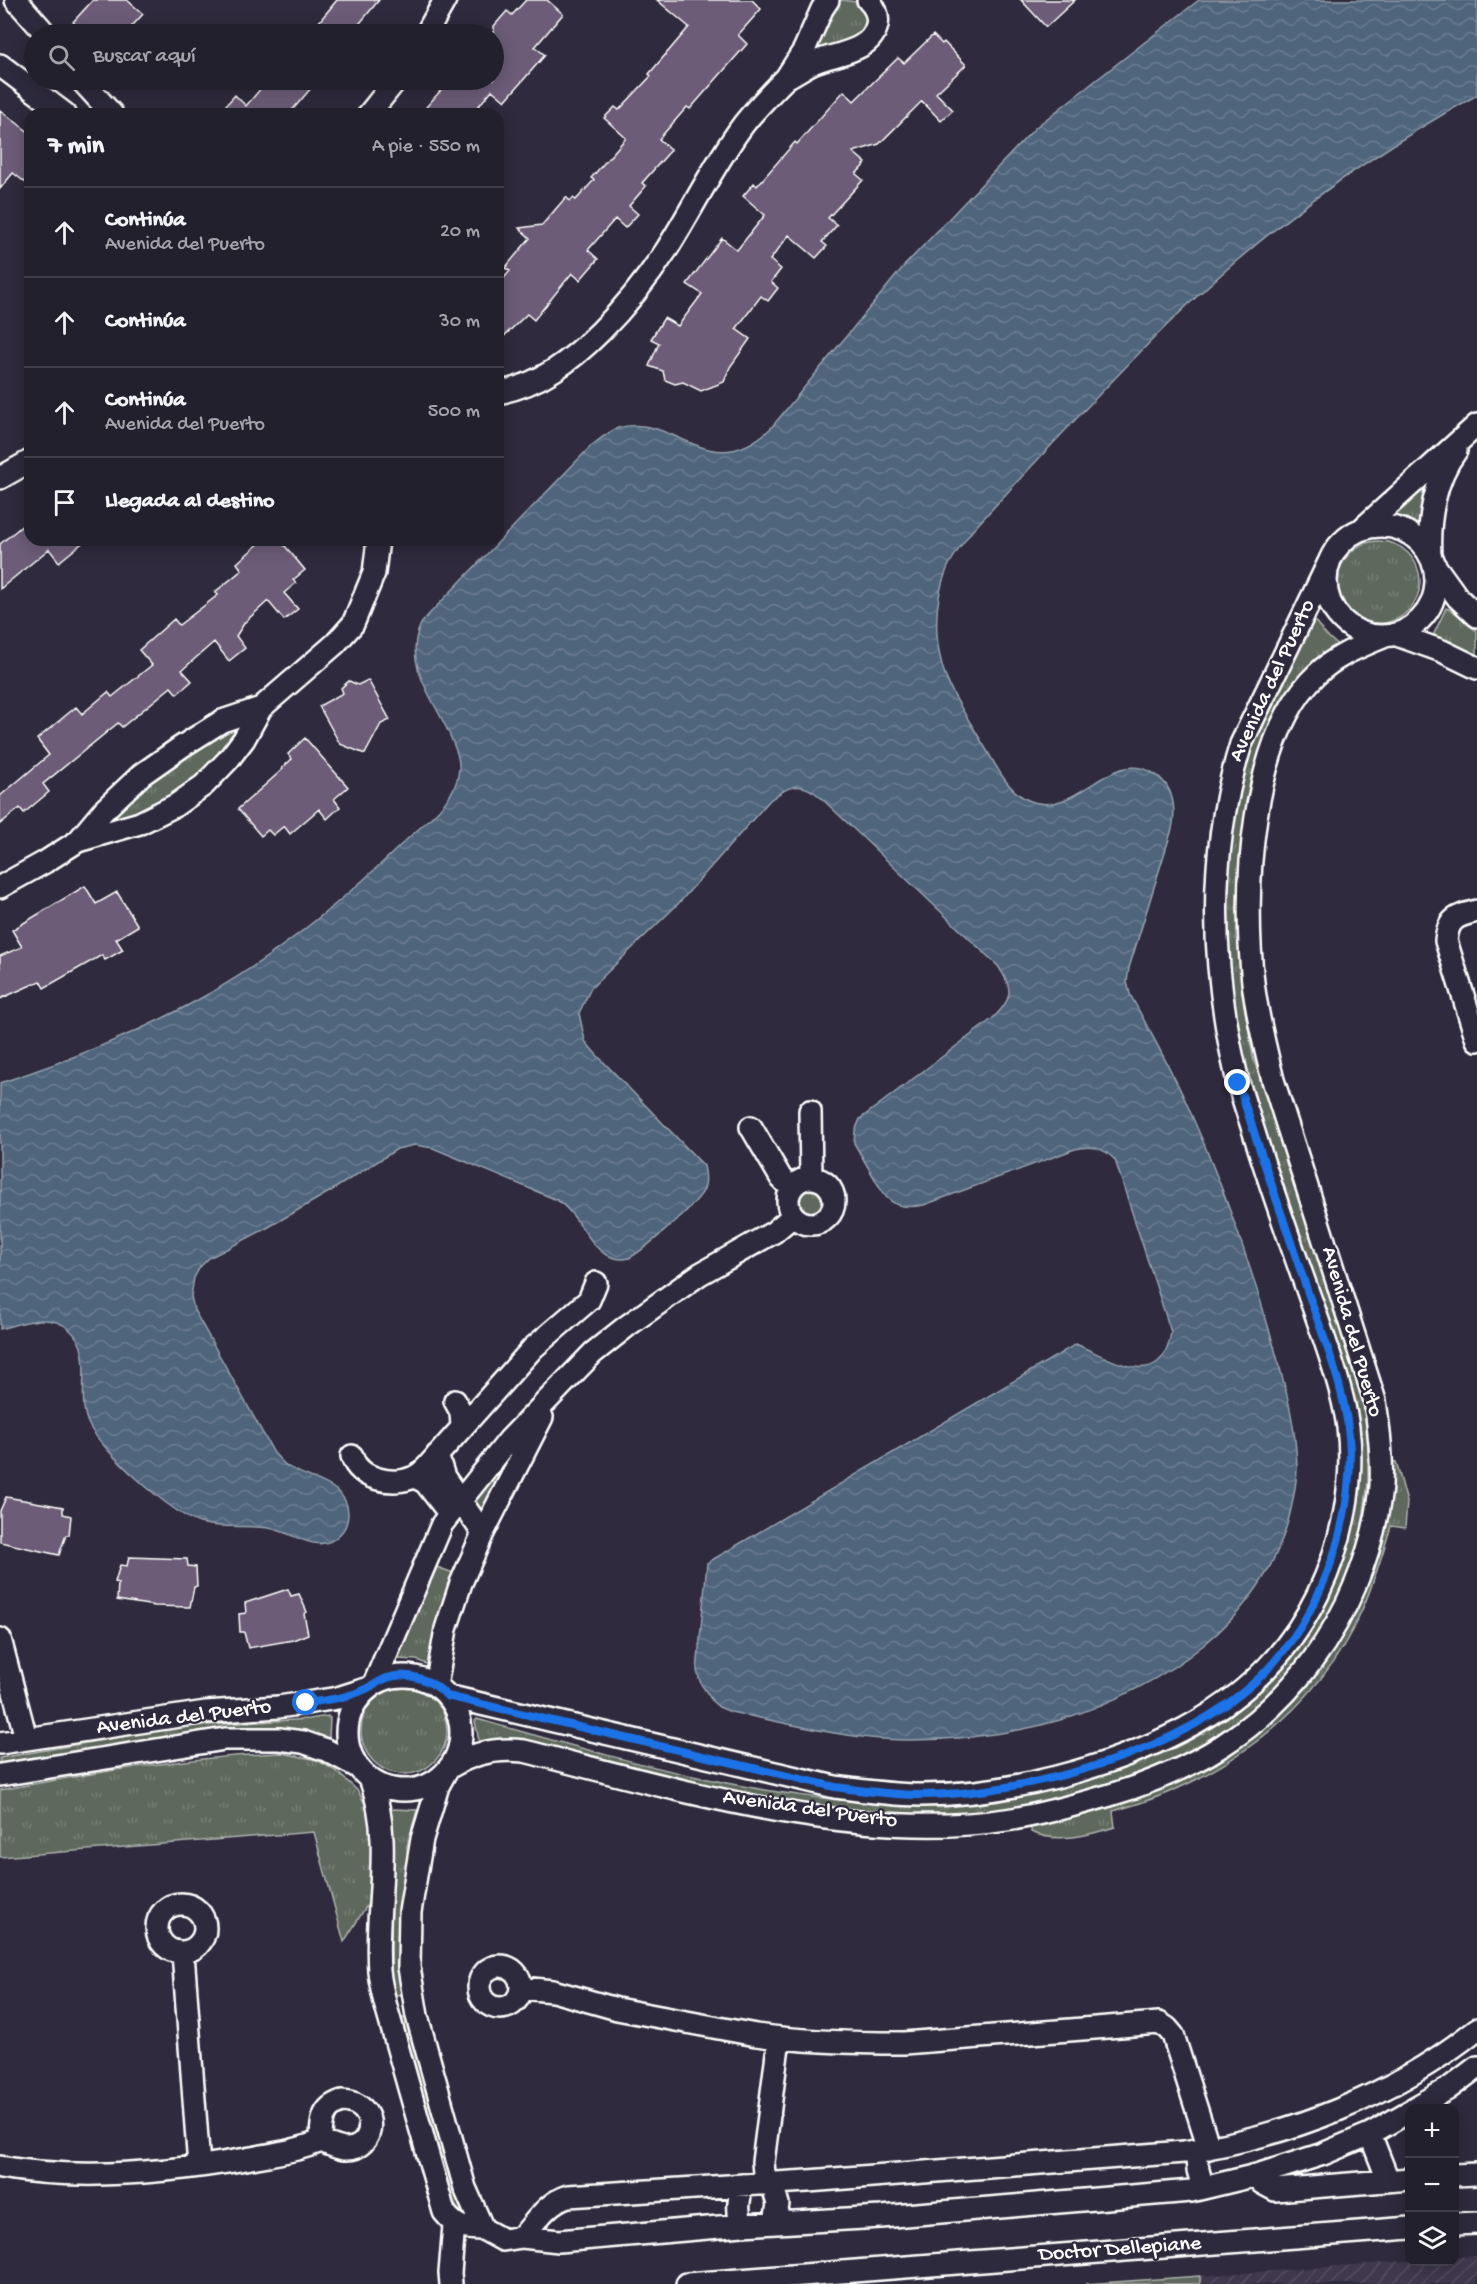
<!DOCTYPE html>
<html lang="es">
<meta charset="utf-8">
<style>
body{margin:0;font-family:"Gochi Hand",sans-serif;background:#2b2836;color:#f1f3f6}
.controls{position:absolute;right:18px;bottom:18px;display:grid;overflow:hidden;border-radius:12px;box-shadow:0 3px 15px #0003}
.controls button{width:54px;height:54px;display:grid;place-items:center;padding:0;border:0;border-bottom:2px solid #403e4a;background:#23202e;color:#f1f3f6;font:30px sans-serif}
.stop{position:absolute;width:18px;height:18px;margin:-14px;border:4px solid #1a73e8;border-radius:50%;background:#fff}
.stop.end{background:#1a73e8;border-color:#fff;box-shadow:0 2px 6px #0008}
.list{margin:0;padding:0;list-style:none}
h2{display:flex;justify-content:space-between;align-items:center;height:78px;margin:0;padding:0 24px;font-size:26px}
h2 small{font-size:20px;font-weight:400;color:#a3a3aa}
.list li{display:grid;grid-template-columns:39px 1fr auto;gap:18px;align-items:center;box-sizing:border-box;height:90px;padding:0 24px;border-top:2px solid #403e4a}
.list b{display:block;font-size:22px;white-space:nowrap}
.list p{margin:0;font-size:20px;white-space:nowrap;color:#a3a3aa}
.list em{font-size:20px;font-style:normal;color:#a3a3aa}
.icon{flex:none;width:33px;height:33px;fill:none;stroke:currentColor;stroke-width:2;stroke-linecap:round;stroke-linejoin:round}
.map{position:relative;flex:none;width:1477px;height:2284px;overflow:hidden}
.search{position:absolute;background:#23202e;box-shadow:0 3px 15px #0003;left:24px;top:24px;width:480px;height:66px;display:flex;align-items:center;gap:15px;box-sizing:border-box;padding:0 21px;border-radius:33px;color:#a3a3aa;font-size:22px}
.panel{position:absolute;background:#23202e;box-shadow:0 3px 15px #0003;left:24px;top:108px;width:480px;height:438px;border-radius:18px}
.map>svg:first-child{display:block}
</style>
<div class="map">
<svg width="1477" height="2284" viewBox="0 0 1477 2284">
<defs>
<pattern id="industrial-furrows" width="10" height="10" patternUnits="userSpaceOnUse" patternTransform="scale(1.5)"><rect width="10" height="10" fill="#41394e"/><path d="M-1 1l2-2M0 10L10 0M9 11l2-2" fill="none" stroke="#544d60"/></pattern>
<pattern id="grass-tufts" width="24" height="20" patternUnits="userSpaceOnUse" patternTransform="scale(1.5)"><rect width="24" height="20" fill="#5e685c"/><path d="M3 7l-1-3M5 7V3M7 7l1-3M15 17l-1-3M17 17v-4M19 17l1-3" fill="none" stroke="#767f74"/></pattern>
<pattern id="forest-crowns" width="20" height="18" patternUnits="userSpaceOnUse" patternTransform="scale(1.5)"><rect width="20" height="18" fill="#5e685c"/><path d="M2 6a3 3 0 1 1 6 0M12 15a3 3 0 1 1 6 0" fill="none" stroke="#767f74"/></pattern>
<pattern id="water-waves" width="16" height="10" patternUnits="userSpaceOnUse" patternTransform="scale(1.5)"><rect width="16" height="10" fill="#50657c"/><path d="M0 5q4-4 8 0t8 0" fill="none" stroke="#6a7c90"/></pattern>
</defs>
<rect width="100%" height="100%" fill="#2f2a3d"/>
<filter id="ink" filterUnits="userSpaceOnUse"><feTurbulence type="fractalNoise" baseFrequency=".0167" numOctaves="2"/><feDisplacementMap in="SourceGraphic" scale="12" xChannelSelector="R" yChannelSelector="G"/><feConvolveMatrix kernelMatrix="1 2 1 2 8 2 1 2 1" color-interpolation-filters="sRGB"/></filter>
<g filter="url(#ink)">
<path fill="url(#industrial-furrows)" d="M1477,2256V2284H1200V2276L1409,2261L1454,2262L1455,2257Z"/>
<path fill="url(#grass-tufts)" stroke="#aeb4ae" stroke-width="1.5" d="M842,0L857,2L869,12L864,41L814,59L807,52L834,4Z
M1431,472L1422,526L1418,529L1397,517V512Z
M1338 582a41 41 0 1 1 82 0a41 41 0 1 1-82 0Z
M1446,608C1458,611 1466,624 1477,631V663L1431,640Z
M1315,621L1326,635L1340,647L1299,682L1241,862L1238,930L1242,991L1253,1057L1349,1352L1365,1407L1368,1447V1482L1361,1534L1351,1570L1325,1625L1296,1668L1274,1694L1239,1723L1200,1749L1153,1770L1085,1793L985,1813L888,1816L807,1807L480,1746L475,1721L477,1719C639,1765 807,1814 977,1803C993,1802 1009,1797 1025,1794C1058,1788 1089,1781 1120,1770C1188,1747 1253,1711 1295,1652C1329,1604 1360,1540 1357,1480C1357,1460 1352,1441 1349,1421C1346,1399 1345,1375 1339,1354C1329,1313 1313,1273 1299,1233C1281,1177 1261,1122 1246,1065C1219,965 1221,854 1250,755C1264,709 1290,665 1311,622Z
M234,727L237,731L227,747L175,799L112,823C122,793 203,734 234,727Z
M797 1201a13 13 0 1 1 26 0a13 13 0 1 1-26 0Z
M522,1438L480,1517L471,1500Z
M1391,1461L1396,1462L1407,1502L1405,1528L1391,1526C1382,1555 1374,1584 1361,1612C1316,1713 1218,1784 1113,1811L1115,1827C1089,1835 1058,1844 1031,1832V1828L1036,1824C1065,1818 1096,1813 1124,1803C1156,1791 1190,1777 1219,1760C1283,1723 1348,1648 1369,1577C1373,1564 1374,1550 1377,1537C1381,1512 1386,1486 1391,1461Z
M437,1567L456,1574L430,1662L426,1664L417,1660L397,1659L398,1652Z
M361 1731a43 43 0 1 1 86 0a43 43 0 1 1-86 0Z
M328,1716L330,1718L329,1739L327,1741L0,1767V1758L178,1727L309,1719Z
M282,1753L317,1760L336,1771L358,1791L374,1821V1894L344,1942L314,1832L0,1857V1790C94,1773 186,1757 282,1753Z
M394,1809L417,1810L407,1846L408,1882L403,1992L400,1995L395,1994L391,1989V1980L392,1819L391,1810Z
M402,2018H407L409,2024L463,2215L460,2214L451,2198L400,2021Z"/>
<path fill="url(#forest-crowns)" stroke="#aeb4ae" stroke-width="1.5" d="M1200,2276V2284H1085Z"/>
<path fill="url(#water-waves)" stroke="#96a3b0" stroke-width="1.5" d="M1199,0H1477V95C1365,157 1259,234 1168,324C1101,391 1036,461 972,531C963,543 953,556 947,569C931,608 934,657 953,693C962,710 973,727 983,744C995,763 1006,790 1028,800C1074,820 1107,751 1149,771C1173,782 1177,806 1172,829L1129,968L1127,982L1130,994C1149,1030 1169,1065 1186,1102C1220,1178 1248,1256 1271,1336C1283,1379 1296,1421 1297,1467C1297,1481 1294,1495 1291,1509C1267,1620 1163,1687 1060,1720C1013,1734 960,1740 910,1740C853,1741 787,1723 731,1712L719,1707L713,1702L701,1684L697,1671L707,1563L1076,1344C1111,1359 1163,1394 1171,1332L1115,1160C1103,1147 1091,1145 1075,1149L924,1205C907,1208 894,1208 883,1193L854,1143L855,1131L860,1119L992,1019C1013,999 1014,989 998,966L819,796C800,780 788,786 770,800L678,904L591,988L579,1013L585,1041L595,1053L704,1166C706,1174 707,1181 704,1189C699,1203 643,1251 629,1258C622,1260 613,1258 607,1255C589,1246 577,1213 557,1200L433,1148L415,1145L397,1149L329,1192L267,1228L209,1258L200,1267L194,1278L191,1296L194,1310L274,1453C278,1457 282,1463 287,1466C306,1479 348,1483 348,1513C348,1521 346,1528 340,1534C321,1555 298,1536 277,1530C253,1523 225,1530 200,1523C174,1516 101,1450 89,1425C74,1395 97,1353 69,1329C50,1312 22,1323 0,1329V1083C70,1060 141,1032 205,996C278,955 343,901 403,843C424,823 457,801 459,769C460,758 455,748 451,738C437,703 401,664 421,624C425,618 431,612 436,607L591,446C600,439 608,432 618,428C674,411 709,487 771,428L904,266L1036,127Z"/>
<path fill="#6c5c77" stroke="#fff" stroke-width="1.5" d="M93,0H127L143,14L125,34H87L73,22Z
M337,0H379L351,34H309Z
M526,0H547L563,14L535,47L545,55L505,101L492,90L472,114H420L450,80H494V26L507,11L512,15Z
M657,0H752L761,9L738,35L747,44L690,109L687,107L659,139L671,150L642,183L646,186L629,206L638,214L625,228L615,219L588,250L598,259L580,280L572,273L534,320L527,314L498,342V285L510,271L505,268L530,238L519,228L542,225L566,197L570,201L573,198L576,200L594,180L591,178L626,138L604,118L615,107L619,110L651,76L649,74L689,27Z
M1021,0H1075L1046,27Z
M933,35L942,44L944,42L966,65L936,93L953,110L941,121L922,101L879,144L853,152L866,163L856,174L863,180L828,218L837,225L822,242L827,246L816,258L789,235L770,260L781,269L771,282L778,288L768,301L761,296L736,329L750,339L730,367L724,382L701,391L683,382L675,384L665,380L663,371L649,366L659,343L651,339L664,318L678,326L702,294L687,284L722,238L737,250L765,215L743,196L754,183L757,186L795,142L797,144L844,91L854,101L898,58L904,63Z
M268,80H318L289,114H218L235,95L246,106Z
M0,110L30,133V186L13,173L0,189Z
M30,519V540H86L59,562L49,549L0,589V544Z
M263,540H280L305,570L293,580L296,583L284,593L298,609L284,620L268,601L245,622L236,636L245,648L229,661L214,642L182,670L192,681L177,694L171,687L122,727L118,723L43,784L49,792L24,813L20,808L0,824V796L49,755L37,739L76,707L82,714L108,692L112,697L152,665L139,650L174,619L179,625L218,595L215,592L242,570L237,563Z
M368,680L390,720L381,724L365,754L340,744L319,706L343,693L341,688L349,681L358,685Z
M305,738L348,787L334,799L340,807L327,819L319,809L290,834L284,826L273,835L268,830L261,836L238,809L283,769L282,768L292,759L288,754Z
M85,886L96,904L117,892L138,926L116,939L123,950L105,960L102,955L44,988L40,981L0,999V956L22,947L12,930Z
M6,1497L63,1507V1514L71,1516L69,1535H66L59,1555L0,1542V1511Z
M129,1557L187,1559L188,1566L196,1567L197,1586L194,1587L190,1607L155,1606L117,1600L118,1583L115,1582L120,1565L127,1566Z
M288,1589L291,1596L299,1594L307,1612L304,1614L308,1634L293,1640L248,1648L244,1632H240L239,1614L246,1613L245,1603Z"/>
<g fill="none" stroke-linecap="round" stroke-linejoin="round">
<g stroke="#fff" stroke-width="26">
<path id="minor" d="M16,0L46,34
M828,0L822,9L804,50L786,78C796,73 805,66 815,62C837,53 871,52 877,25C879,15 875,7 868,0
M426,34L445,0
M0,65L65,114
M81,80L112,114
M369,114L396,80
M498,393C541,384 571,361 601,331C626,306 648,278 667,249C693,208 714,164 743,125C756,108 771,93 786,78
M0,478L30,461
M1326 581a55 55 0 1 1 110 0a55 55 0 1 1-110 0Z
M1362,529L1477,425
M1430,556C1428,521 1434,480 1456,451
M1435,566L1458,598L1477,616
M1397,635L1442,651L1477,668
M78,841L140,823L176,805L204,785L228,760L244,739L261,708L335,644L353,624L374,573L378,540
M0,887L45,862L78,841L104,810L141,775L181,747L222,721L261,708
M1477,911C1457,916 1448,918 1446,941L1477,1040
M810,1111L811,1178
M751,1127L781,1178L791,1188
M788 1201a23 23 0 1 1 46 0a23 23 0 1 1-46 0Z
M455,1401L461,1412L462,1426
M437,1455L444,1477L483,1533
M352,1456C358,1480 394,1486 414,1477C419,1475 423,1471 426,1468L533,1348L589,1300L596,1283
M415,1477L425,1482L449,1513
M0,1639L26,1738
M347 1733a57 57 0 1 1 114 0a57 57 0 1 1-114 0Z
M374,1684L442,1524L509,1440L593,1353L627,1326L700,1274L774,1232L793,1216
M436,1686L446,1629L461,1583L483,1533L542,1417
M447,1696L835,1787C864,1791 892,1795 921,1795C1008,1795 1107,1769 1184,1729C1242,1699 1289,1654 1318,1594C1342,1543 1355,1484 1348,1427C1342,1387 1327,1347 1314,1309C1294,1253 1274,1197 1256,1139C1250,1119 1242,1098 1237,1078C1211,967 1207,853 1241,744L1331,558
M0,1743L206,1712L278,1707L306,1703L338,1698L366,1689
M452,1766C475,1752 498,1748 524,1751C674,1788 851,1843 1006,1820C1041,1815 1076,1805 1110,1795C1194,1770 1259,1732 1312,1661C1347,1614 1372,1554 1380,1496C1384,1467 1379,1429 1375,1401L1273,1080C1265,1048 1257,1015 1253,982C1243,894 1249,740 1316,675C1335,656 1359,647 1383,637
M0,1775L225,1739H279L303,1742L326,1750L356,1766
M444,1775L438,1786L422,1839L410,1912L409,1967L417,2016L465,2188L483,2229L503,2240L522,2237L559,2241L742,2225L881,2217L1191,2191L1257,2175L1323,2154L1370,2134L1410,2111
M371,1781C394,1843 374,1907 379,1971C380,1982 383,1993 385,2003L444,2212C457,2228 463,2229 483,2229
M157 1928a24 24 0 1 1 48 0a24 24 0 1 1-48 0Z
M183,1953L199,2166
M479 1987a21 21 0 1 1 42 0a21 21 0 1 1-42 0Z
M522,1988L553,1991L617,2009L756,2035C805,2042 855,2043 904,2043L1159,2023L1167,2028L1173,2035L1209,2148
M342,2101C380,2102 377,2151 344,2149C336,2148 328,2144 321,2141C321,2122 322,2107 342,2101Z
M1414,2108L1448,2089L1477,2067
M1370,2134L1388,2180
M1196,2150L1198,2170L1203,2188
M0,2167C80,2181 166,2173 246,2159C272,2154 297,2151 321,2141
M1257,2175L1262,2183L1275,2190L1410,2179
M1454,2175L1477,2174
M765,2184L763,2162L779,2038
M772,2184L778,2204L775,2223
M1454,2224L1477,2223
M742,2225C737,2211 738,2200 743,2185
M522,2237C536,2221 548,2202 568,2196L808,2181L1184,2152C1289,2136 1394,2096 1477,2029
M451,2284L450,2273L454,2225
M687,2284L1410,2228"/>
</g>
<use href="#minor" stroke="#2f2a3d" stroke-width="21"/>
</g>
</g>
<g fill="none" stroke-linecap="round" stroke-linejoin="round" filter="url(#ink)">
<path stroke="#1a73e8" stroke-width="8" d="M306,1703C326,1700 348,1698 366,1689C373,1686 379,1681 387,1678C408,1671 433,1680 447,1696L835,1787C864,1791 893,1795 922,1795C1029,1794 1189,1751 1265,1672C1320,1615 1350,1532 1350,1453C1349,1397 1325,1342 1307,1290C1284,1221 1260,1152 1238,1083"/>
</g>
<g text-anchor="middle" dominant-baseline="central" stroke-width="4.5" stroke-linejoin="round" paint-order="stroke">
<g font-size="22" fill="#fff" stroke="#2f2a3d">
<text transform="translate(1273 681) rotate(-65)">Avenida del Puerto</text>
<text transform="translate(1351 1332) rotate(74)">Avenida del Puerto</text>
<text transform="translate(184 1718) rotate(-7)">Avenida del Puerto</text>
<text transform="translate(810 1810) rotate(8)">Avenida del Puerto</text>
<text transform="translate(1120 2250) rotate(-4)">Doctor Dellepiane</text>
</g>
</g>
</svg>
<div class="controls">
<button>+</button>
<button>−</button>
<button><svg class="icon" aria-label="layers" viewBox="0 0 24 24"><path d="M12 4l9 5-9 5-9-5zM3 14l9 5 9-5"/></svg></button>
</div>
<div class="stop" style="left:306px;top:1703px"></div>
<div class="stop end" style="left:1238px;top:1083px"></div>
<div class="search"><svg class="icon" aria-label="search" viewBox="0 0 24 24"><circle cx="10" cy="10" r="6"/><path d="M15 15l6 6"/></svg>Buscar aquí</div>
<section class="panel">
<h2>7 min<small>A pie · 550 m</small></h2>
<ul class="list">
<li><svg class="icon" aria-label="ahead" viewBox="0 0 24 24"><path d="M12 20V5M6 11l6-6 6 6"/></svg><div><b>Continúa</b><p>Avenida del Puerto</p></div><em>20 m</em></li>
<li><svg class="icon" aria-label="ahead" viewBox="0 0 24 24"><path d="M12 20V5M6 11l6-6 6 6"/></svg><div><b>Continúa</b></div><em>30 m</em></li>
<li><svg class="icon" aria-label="ahead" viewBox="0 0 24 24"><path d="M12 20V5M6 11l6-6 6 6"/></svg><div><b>Continúa</b><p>Avenida del Puerto</p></div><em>500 m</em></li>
<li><svg class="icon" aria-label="arrive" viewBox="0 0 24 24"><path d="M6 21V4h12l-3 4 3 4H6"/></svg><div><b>Llegada al destino</b></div></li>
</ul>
</section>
</div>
